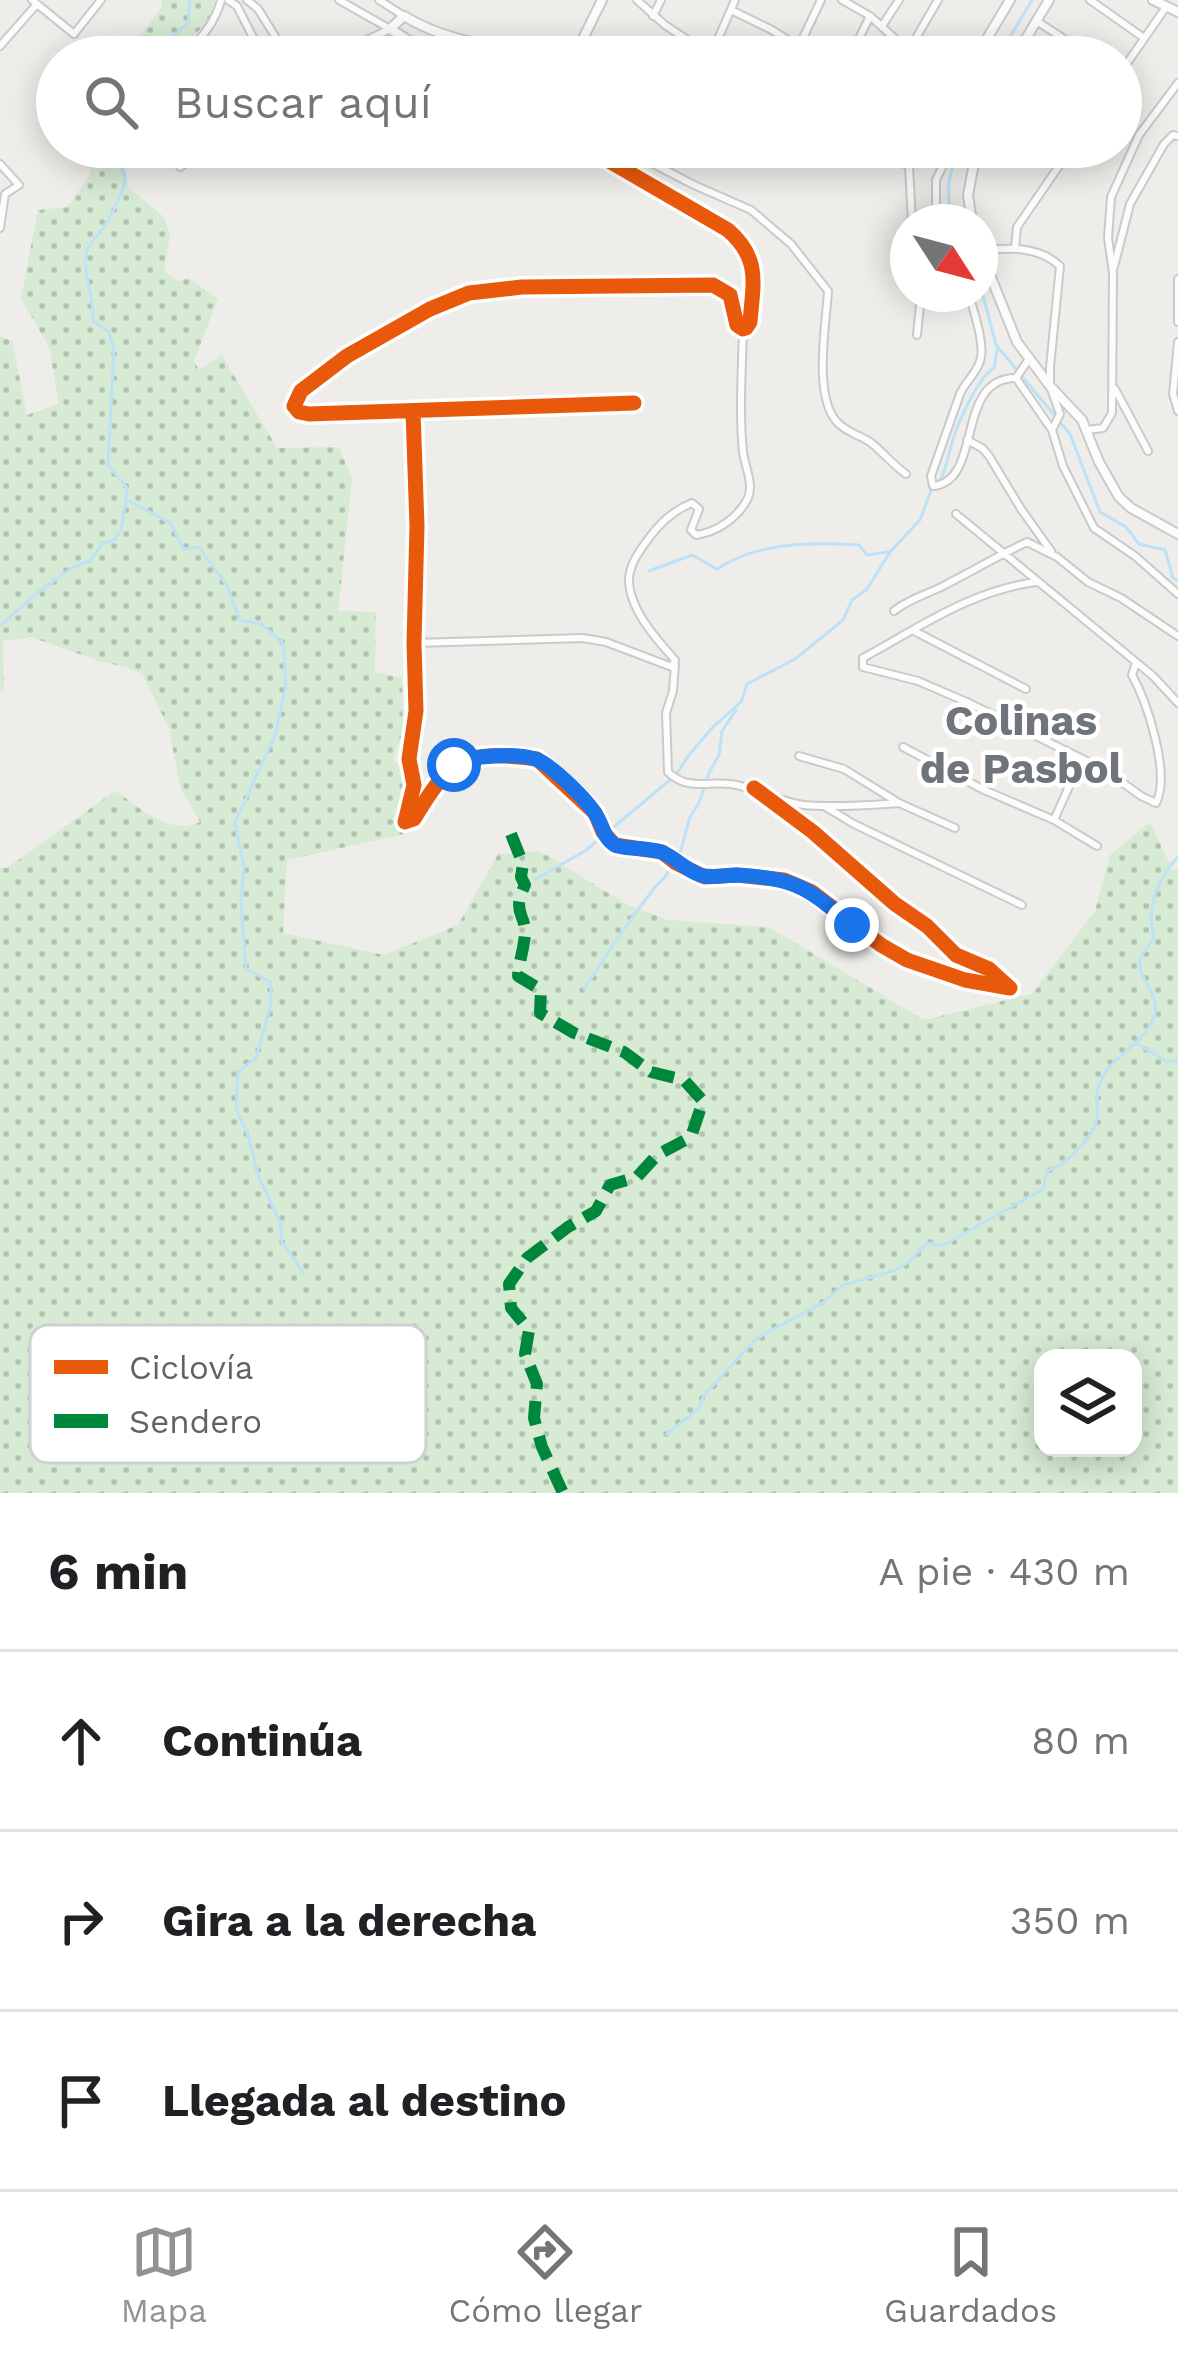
<!DOCTYPE html>
<html lang="es">
<meta charset="utf-8">
<style>
body{margin:0;font-family:"Work Sans",sans-serif;background:#f2f2f2;color:#202124}
.controls{position:absolute;right:36px;bottom:36px;display:grid;overflow:hidden;border-radius:24px;box-shadow:0 6px 30px #0003}
.controls button{width:108px;height:108px;display:grid;place-items:center;padding:0;border:0;border-bottom:3px solid #e0e0e0;background:#fff;color:#202124;font:60px sans-serif}
.compass{position:absolute;left:890px;top:204px;width:108px;height:108px;border-radius:50%;background:#fff;box-shadow:0 6px 30px #0003;rotate:126deg}
.stop{position:absolute;width:36px;height:36px;margin:-27px;border:9px solid #1a73e8;border-radius:50%;background:#fff}
.stop.end{background:#1a73e8;border-color:#fff;box-shadow:0 3px 12px #0008}
.list{margin:0;padding:0;list-style:none}
h2{display:flex;justify-content:space-between;align-items:center;height:156px;margin:0;padding:0 48px;font-size:51px}
h2 small{font-size:39px;font-weight:400;color:#757577}
.list li{display:grid;grid-template-columns:78px 1fr auto;gap:36px;align-items:center;box-sizing:border-box;height:180px;padding:0 48px;border-top:3px solid #e0e0e0}
.list b{display:block;font-size:45px;white-space:nowrap}
.list em{font-size:39px;font-style:normal;color:#757577}
.icon{flex:none;width:66px;height:66px;fill:none;stroke:currentColor;stroke-width:2;stroke-linecap:round;stroke-linejoin:round}
.map{position:relative;flex:none;width:1178px;height:1493px;overflow:hidden}
.search{position:absolute;background:#fff;box-shadow:0 6px 30px #0003;left:36px;right:36px;top:36px;height:132px;display:flex;align-items:center;gap:30px;box-sizing:border-box;padding:0 42px;border-radius:66px;color:#757577;font-size:45px}
.sheet{height:696px;background:#fff}
nav{display:flex;justify-content:space-around;align-items:center;box-sizing:border-box;height:168px;border-top:3px solid #e0e0e0;background:#fff;font-size:33px;color:#757577}
nav a{display:grid;justify-items:center;gap:6px}
nav .on{color:#909395}
.map>svg:first-child{display:block}
</style>
<div class="map">
<svg width="1178" height="1493" viewBox="0 0 1178 1493">
<defs>
<pattern id="green-dots" width="8" height="8" patternUnits="userSpaceOnUse" patternTransform="scale(3)"><rect width="8" height="8" fill="#d7ebd4"/><path d="M2 2h.1M6 6h.1" fill="none" stroke="#b2c2b0" stroke-width="1.8" stroke-linecap="round"/></pattern>
</defs>
<rect width="100%" height="100%" fill="#eeede9"/>
<path fill="url(#green-dots)" fill-rule="evenodd" d="M162,0H215L209,20L173,57H123L162,7Z
M90,147H135L124,164L128,187L164,217L170,235L164,271L177,281L189,278L218,299L194,361L199,370L222,355L277,448L339,447L352,478L338,611L376,612L375,672L402,678L403,731L393,760L406,770L402,798L393,820L404,834L287,860L283,933L384,955L458,925L498,854L540,851L626,904L668,920L769,927L924,1020L1032,994L1095,911L1110,855L1150,822L1172,869L1178,870V1493H0V868H7L115,791C140,807 170,837 200,822L180,787L169,728L142,674L129,668L99,661L31,637L3,641L4,691L0,692V336L12,340L27,415L59,403L49,347L21,298L38,210L67,207L90,176ZM1043,1358H1133V1448H1043Z"/>
<g fill="none" stroke-linecap="round" stroke-linejoin="round">
<path stroke="#bde2f8" stroke-width="3" d="M149,57L156,43L172,37L188,23L190,0
M998,57L1032,0
M122,147L118,160C120,164 124,174 125,178C125,191 109,220 101,231C95,239 88,244 86,255C83,278 95,298 93,321L109,332L114,349L108,465L127,488L126,499L170,523L184,549L199,547L227,586L240,620L261,624L283,643L286,686L275,735L235,823L244,867L241,900L246,969L271,982V1004L256,1058L238,1072L236,1108L248,1136L259,1177L280,1222L282,1242L304,1274
M952,222C946,191 947,176 960,147
M980,284L996,345L1070,434L1100,512L1126,527L1139,544L1165,550L1173,578L1178,581
M940,480C947,468 948,456 952,443C957,424 978,377 994,368L997,350
M649,571L692,555L717,569C758,542 811,542 859,545L867,555L888,552
M0,626L36,594L73,567L90,561L103,543L114,540L121,530L126,499
M534,880L585,851L676,775L689,755L713,727L741,702L747,684L795,659L843,620L852,600L867,589L890,552L920,520L931,491
M584,989L626,926L655,887L665,877L681,850L690,817L699,803L709,773L719,755L722,731L736,710
M1136,1043L1167,1062L1178,1061
M667,1434L699,1408L704,1395L757,1338L824,1302L843,1285L893,1271L909,1262L927,1243L942,1246L1043,1189L1047,1171C1066,1165 1094,1138 1097,1117C1099,1104 1094,1093 1101,1080C1113,1055 1147,1042 1155,1014C1160,994 1137,978 1140,961C1141,953 1151,944 1154,936C1146,908 1158,877 1178,857"/>
<g stroke="#cacaca" stroke-width="10">
<path id="minor" d="M32,0L74,34L101,0
M228,0L237,6L263,57
M247,0L258,9L288,57
M339,0L390,29
M379,0L404,16
M637,0L665,25L713,57
M842,0L870,16L915,57
M1090,0L1144,38
M731,10L772,30L799,47
M653,16L661,0
M1038,22L1092,57
M882,26L899,0
M438,36L470,57
M0,46L37,4
M711,55L735,0
M183,57C200,39 215,24 221,0
M339,57L350,48L390,29
M794,57L821,0
M850,57L870,16
M905,57L938,0
M1121,72L1166,7
M621,147L694,185L751,210L791,244L828,291C826,325 813,396 837,422C846,432 859,435 870,442C883,452 892,464 906,474
M869,147L909,166
M0,164L19,185L5,194L0,228
M180,167L206,147
M912,222L909,166L921,147
M936,222V180L952,147
M1015,248L1017,227L1072,147
M980,251C1007,247 1039,246 1060,266L1050,367V386L1060,414L1052,430
M1114,267L1130,204L1164,144L1173,135L1178,136
M1178,279V322
M969,294C973,310 986,346 980,361C977,373 965,382 960,394L931,476L933,486C984,481 954,378 1016,378L1029,359
M917,335L921,294
M1178,342L1173,394L1178,411
M1016,378L1052,430L1063,466L1094,528L1135,556L1178,594
M1115,389L1148,451
M470,410L634,403
M413,411L417,526L414,643L416,711L409,759L414,785L405,822L414,819C451,757 464,750 537,759L595,813L603,832L615,845L662,852L676,863L705,877L737,875L784,880L812,892L881,945L907,960L965,980L1010,988L989,969L956,955L927,926L895,904L813,832L754,788
M1087,430L1103,428L1112,413L1113,273L1108,238L1111,197L1139,135L1178,83
M967,440L982,448L989,456L1021,509L1051,551
M956,514L1153,676L1178,703
M1037,582C974,589 918,628 863,658V667L918,681L969,703L1105,770L1141,796L1156,803C1171,774 1147,702 1132,675L1136,663
M894,611C910,598 929,594 947,584C974,570 1000,555 1027,542L1057,557L1088,582L1121,598L1178,636
M914,631L1026,689
M414,643L583,638L606,642L672,667L675,660C657,640 629,609 629,580C629,565 640,550 649,538C660,523 674,510 692,503L699,509L691,530L696,535C717,532 738,518 748,498C754,484 745,467 743,452C739,412 742,370 743,329
M675,664L673,691L666,713L668,772C688,791 707,781 731,784C757,788 779,802 804,805C832,808 870,805 899,803
M903,747L984,790L1054,820L1097,846
M799,756L844,769L899,803L955,828
M824,806L854,824L1022,905
M1054,820L1081,760"/>
</g>
<g stroke="#cacaca" stroke-width="12">
<path id="tertiary" d="M1153,0L1178,12
M436,57L390,29L404,16C451,45 503,46 556,57
M574,57L602,0
M976,57L1010,0
M1015,57L1049,0
M972,222L968,195L977,147
M980,250L1017,342L1050,386L1082,420L1099,462L1119,497L1131,508L1178,534
M469,410L309,414L299,412L294,402L301,391L347,356L430,309L469,293L522,287L713,285C737,293 730,310 740,328L743,329L749,326C755,287 760,258 728,230L585,147"/>
</g>
<use href="#minor" stroke="#fcfcfc" stroke-width="6"/>
<use href="#tertiary" stroke="#fcfcfc" stroke-width="8"/>
<path stroke="#00873e" stroke-width="12" stroke-dasharray="24 12" stroke-linecap="butt" d="M511,834L523,864L521,877L525,885C511,914 526,913 525,934C524,948 519,962 518,976L541,990L540,1013L574,1033L624,1052L651,1072L684,1080L703,1101L691,1137L657,1155L637,1177L610,1185L596,1211L568,1227L527,1258L509,1284L511,1308L529,1330L525,1354L537,1384L534,1418L542,1447L563,1493"/>
<g stroke="#fff" stroke-width="22">
<path id="cycleway" d="M585,147L728,230C761,259 753,283 750,322L746,328L743,329L737,325L730,295L713,285L522,287L469,293L430,309L347,356L301,391L294,406L299,412L309,414L634,403
M413,411L417,526L414,643L416,711L409,759L414,785L405,822L414,819C451,757 464,750 537,759L595,813L603,832L615,845L662,852L676,863L705,877L737,875L784,880L812,892L881,945L907,960L965,980L1010,988L989,969L956,955L927,926L895,904L813,832L754,788"/>
</g>
<use href="#cycleway" stroke="#e8590c" stroke-width="15"/>
</g>
<g fill="none" stroke-linecap="round" stroke-linejoin="round">
<path stroke="#1a73e8" stroke-width="15" d="M454,765C471,755 515,753 535,759C550,763 588,801 596,815C603,825 603,838 615,845C622,849 650,848 661,852C675,857 685,870 700,875C713,879 724,875 737,875C797,878 807,888 852,925"/>
</g>
<g text-anchor="middle" dominant-baseline="central" stroke-width="9" stroke-linejoin="round" paint-order="stroke">
<g font-size="42" font-weight="bold" fill="#6f757a" stroke="#fff">
<text x="1021" y="720">Colinas<tspan x="1021" dy="48">de Pasbol</tspan></text>
</g>
</g>
<rect x="30" y="1325" width="396" height="138" rx="18" fill="#fff" stroke="#cfd0d2" stroke-width="3"/>
<rect x="54" y="1360" width="54" height="14" fill="#e8590c"/>
<rect x="54" y="1414" width="54" height="14" fill="#00873e"/>
<g font-size="33" fill="#5e6368">
<text x="129" y="1379">Ciclovía</text>
<text x="129" y="1433">Sendero</text>
</g>
</svg>
<div class="controls">
<button><svg class="icon" aria-label="layers" viewBox="0 0 24 24"><path d="M12 4l9 5-9 5-9-5zM3 14l9 5 9-5"/></svg></button>
</div>
<svg class="compass" viewBox="-18 -18 36 36"><path d="M0-13l5 13h-10z" fill="#e53935"/><path d="M0 13l5-13h-10z" fill="#757577"/></svg>
<div class="stop" style="left:454px;top:765px"></div>
<div class="stop end" style="left:852px;top:925px"></div>
<div class="search"><svg class="icon" aria-label="search" viewBox="0 0 24 24"><circle cx="10" cy="10" r="6"/><path d="M15 15l6 6"/></svg>Buscar aquí</div>
</div>
<section class="sheet">
<h2>6 min<small>A pie · 430 m</small></h2>
<ul class="list">
<li><svg class="icon" aria-label="ahead" viewBox="0 0 24 24"><path d="M12 20V5M6 11l6-6 6 6"/></svg><div><b>Continúa</b></div><em>80 m</em></li>
<li><svg class="icon" aria-label="right" viewBox="0 0 24 24"><path d="M7 20v-9h11M14 6l5 5-5 5"/></svg><div><b>Gira a la derecha</b></div><em>350 m</em></li>
<li><svg class="icon" aria-label="arrive" viewBox="0 0 24 24"><path d="M6 21V4h12l-3 4 3 4H6"/></svg><div><b>Llegada al destino</b></div></li>
</ul>
</section>
<nav>
<a class="on"><svg class="icon" aria-label="map" viewBox="0 0 24 24"><path d="M3 6l6-2 6 2 6-2v14l-6 2-6-2-6 2zM9 4v14M15 6v14"/></svg>Mapa</a>
<a><svg class="icon" aria-label="directions" viewBox="0 0 24 24"><path d="M12 3l9 9-9 9-9-9zM9 14v-3h6M13 9l2 2-2 2"/></svg>Cómo llegar</a>
<a><svg class="icon" aria-label="saved" viewBox="0 0 24 24"><path d="M7 4h10v16l-5-4-5 4z"/></svg>Guardados</a>
</nav>
